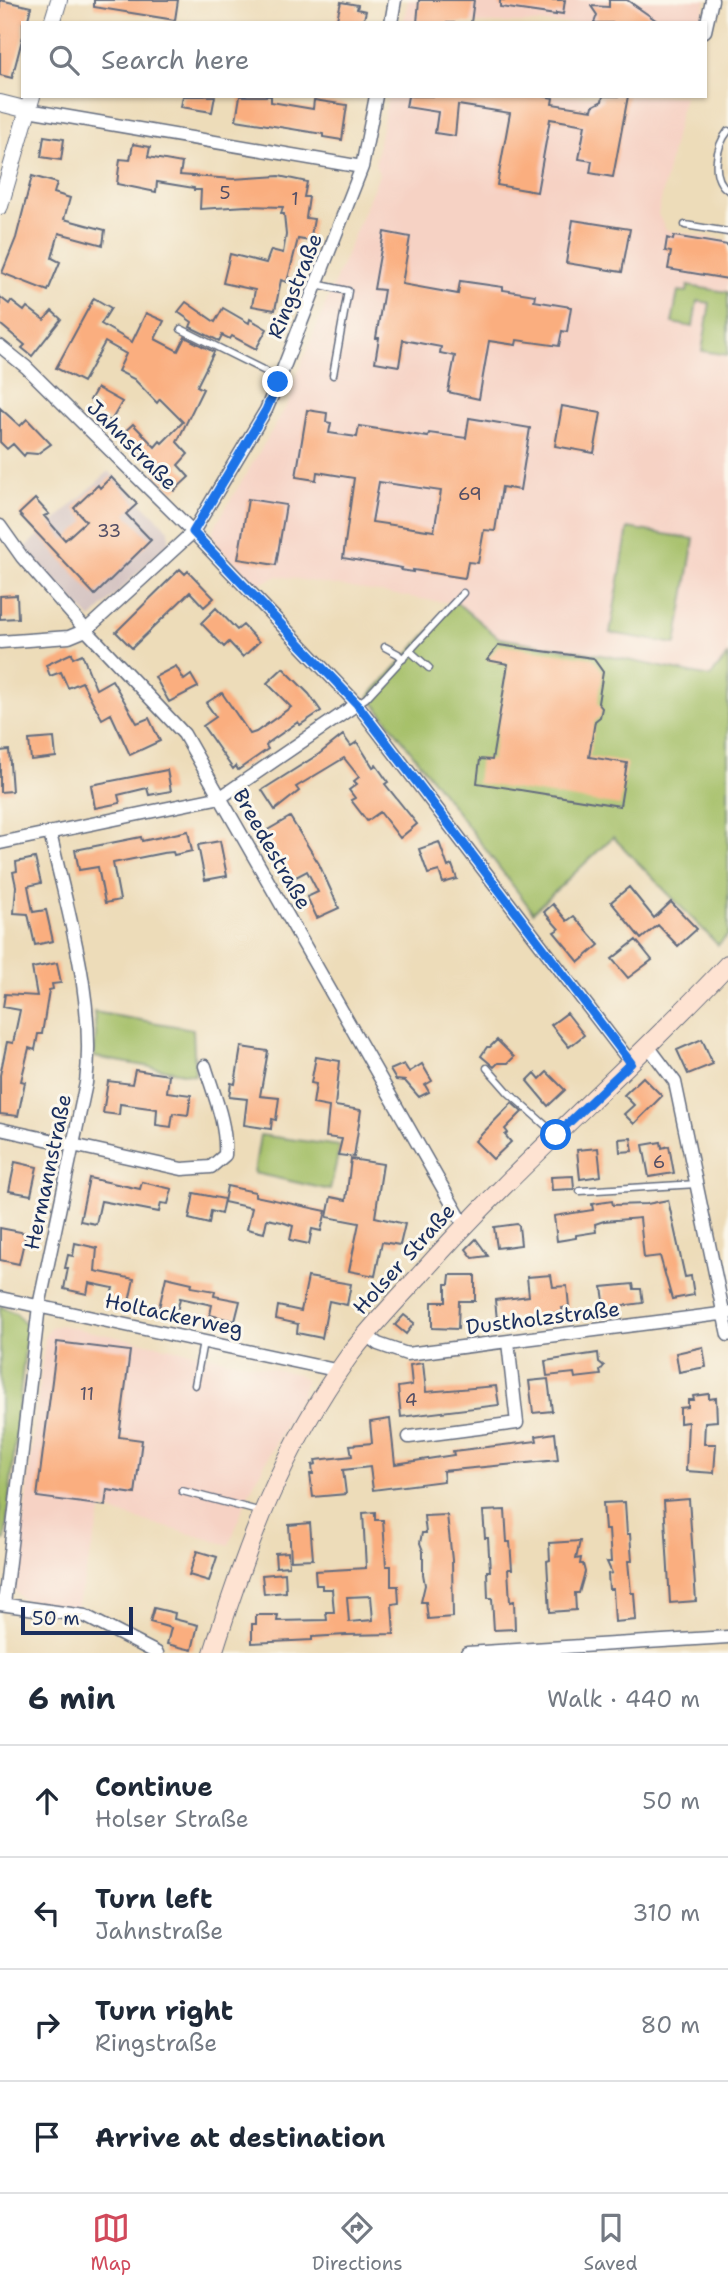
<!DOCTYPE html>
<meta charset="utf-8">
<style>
body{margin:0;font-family:"Shantell Sans",sans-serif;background:#f6f6f7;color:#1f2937}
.scale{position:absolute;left:21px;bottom:18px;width:112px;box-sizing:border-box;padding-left:7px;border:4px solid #1b2f5e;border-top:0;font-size:19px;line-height:24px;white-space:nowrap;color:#1b2f5e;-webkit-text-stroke:5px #fbf7ec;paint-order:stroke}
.stop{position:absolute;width:21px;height:21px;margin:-16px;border:5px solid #1a73e8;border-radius:50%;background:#fff}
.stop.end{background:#1a73e8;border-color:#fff;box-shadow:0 2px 7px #0008}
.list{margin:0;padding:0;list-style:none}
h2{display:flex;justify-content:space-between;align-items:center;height:91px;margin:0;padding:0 28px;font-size:30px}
h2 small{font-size:23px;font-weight:400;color:#747a83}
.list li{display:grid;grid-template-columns:46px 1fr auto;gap:21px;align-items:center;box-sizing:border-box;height:112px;padding:0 28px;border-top:2px solid #e0e1e3}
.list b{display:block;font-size:26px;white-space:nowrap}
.list p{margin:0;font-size:23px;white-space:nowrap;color:#747a83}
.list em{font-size:23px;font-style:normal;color:#747a83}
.icon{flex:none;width:38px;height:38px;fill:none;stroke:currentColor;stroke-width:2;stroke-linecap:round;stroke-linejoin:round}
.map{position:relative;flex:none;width:728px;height:1653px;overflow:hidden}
.search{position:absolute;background:#fff;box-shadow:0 2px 5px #0004;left:21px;right:21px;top:21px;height:77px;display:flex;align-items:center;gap:18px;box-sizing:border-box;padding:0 24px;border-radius:0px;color:#747a83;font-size:26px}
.sheet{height:539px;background:#fff}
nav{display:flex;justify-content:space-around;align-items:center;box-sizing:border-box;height:98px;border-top:2px solid #e0e1e3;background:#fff;font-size:19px;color:#747a83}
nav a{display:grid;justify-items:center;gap:4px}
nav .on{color:#d1495b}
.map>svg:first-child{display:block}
</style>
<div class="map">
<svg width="728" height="1653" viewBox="0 0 728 1653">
<rect width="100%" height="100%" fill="#fbf7ec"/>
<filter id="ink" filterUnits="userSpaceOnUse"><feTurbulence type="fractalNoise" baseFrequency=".0143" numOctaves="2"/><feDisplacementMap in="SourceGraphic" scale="14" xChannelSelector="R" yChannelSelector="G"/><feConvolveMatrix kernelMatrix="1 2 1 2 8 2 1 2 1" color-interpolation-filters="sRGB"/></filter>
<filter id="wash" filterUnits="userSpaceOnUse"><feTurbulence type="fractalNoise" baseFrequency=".00686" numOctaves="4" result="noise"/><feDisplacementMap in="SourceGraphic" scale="28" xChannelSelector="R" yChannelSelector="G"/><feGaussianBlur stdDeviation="1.57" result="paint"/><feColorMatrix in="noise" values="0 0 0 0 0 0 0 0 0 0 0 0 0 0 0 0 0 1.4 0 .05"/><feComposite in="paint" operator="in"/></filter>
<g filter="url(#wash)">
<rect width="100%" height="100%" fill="#eddcb9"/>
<path fill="#f6d2c4" d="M408,0H706L701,23H403Z
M388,96H684L658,214L666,230L728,241V655L710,677L613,657L499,638L456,603L434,601L278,576L257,585L217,546L212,531L289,402L295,379L379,174L375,164Z
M60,1325L298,1374L306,1380L302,1394L249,1493L229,1545L102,1509L76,1611L23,1600L15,1591L45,1336L50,1328Z"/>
<path fill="#d1bfbe" d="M109,471L169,530V542L91,619L24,549Z"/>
<path fill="#a3be65" stroke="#5f7662" stroke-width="2" d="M688,286L728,292V355L702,351L710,303L697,301L693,327L672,323L678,291L687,292Z
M628,528L694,539L676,644L610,633Z
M456,602L499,638L613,657L710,677L728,655V935L718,945L613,837L533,912L369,696Z
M94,1012L193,1029L195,1075L94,1057L96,1034Z
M260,1135L340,1146L330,1190L254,1173Z
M0,1306L17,1314L27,1327L5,1540H0Z"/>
<g id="blocks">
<path fill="#faae7f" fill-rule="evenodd" d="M0,0L31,7L27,23H23V36L12,78L0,75Z
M94,0H178L175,20L94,7Z
M419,0H474L471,23H417Z
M500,0H565L563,14L556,13V15L500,7Z
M609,0H627L660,23H594L597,15L591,6L609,7Z
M341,2L358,5L357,9L366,11L363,23H336Z
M183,96H215L212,112L181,107Z
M240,96H271V102L313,109L314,100L347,105L342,140L323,137V134L236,120Z
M408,96H543L553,98L552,104L592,110L593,106L602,101L603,96H628L613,177L590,173L592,161L579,159L585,125L550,119L537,192L497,185L510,113L458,105L455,136L435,133L438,112L406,107Z
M44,136L64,139L61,160L41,157Z
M133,144L150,147L148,157L182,163L180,175L233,179L279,176L307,182L304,197H309L306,218L314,219L310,241L298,239L287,282L281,280L275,310L252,306L255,290L223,283L230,254L266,263L271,250L283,253L286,235L284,214H281L283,207L247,206L200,209L201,190H194V188L157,182L156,192L117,184L120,159L130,160Z
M32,176L57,183L54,193L70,198L64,219L105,230L103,245L59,233L52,258L60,262L48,291L2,273L16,238Z
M573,220L630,229L622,272L566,263Z
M384,232L410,237L402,284L458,294L460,281L503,287V290L535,295L534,301L571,307L567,332L562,331L559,346L517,340L516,345L489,341L479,399L448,392L455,356L440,353L441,347L403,340L399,366L375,362L379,338H376L384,290L374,289Z
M674,236L728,245V279L668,269L671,252L665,251L667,238L673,240Z
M0,297L9,304L11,301L24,311L27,307L44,320L52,311L61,319L32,356L22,348L25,345L0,324Z
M94,298L111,308L101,324L132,342L146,313L164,321L155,339L178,351L185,337L214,352L197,386L203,389L177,442L188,454L178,465L189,477L174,491L155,474V466L143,454L141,456L121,435L133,424L155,447L160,441L162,443L183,422L160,399L157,403L134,379L118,371L126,354L105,342L83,382L56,368Z
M186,302L215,322L223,308L249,323L250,319L267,329L256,349L232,336L230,339L222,335L219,341L190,327L192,322L178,312Z
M97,388L122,402L111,421L95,412L99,405L90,400Z
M562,406L601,413L594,453L555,446Z
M0,408L20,426L27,419L51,444L37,454L26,453L24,456L13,444L7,449L0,442Z
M307,410L327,413L326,422L331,423L329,433L357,437L359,426L428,437L429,433L466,438L469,418L530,428L520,490L502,487L495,531L484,530L478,563L468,562L465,578L413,570V572L401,570L402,568L343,558L354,478L317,472L316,480L296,477ZM379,482L441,491L434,531L372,522Z
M111,477L137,504L126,514L151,540L95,595L19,514L35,499L49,514L44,516L65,540L86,521L74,508L98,485L100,488Z
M248,499L286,505L276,565L238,559Z
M180,569L185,574L188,571L214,598L204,607L190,592L132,648L116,632Z
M17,595L18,618L0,619V596Z
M216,608L237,630L243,625L259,642L243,657L229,642L224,647L201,623Z
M499,645L593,658L603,672L598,703L602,708L600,717L595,721L589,757L627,763L620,806L477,783L480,759L492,760L508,664L487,660Z
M72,653L73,658L82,654L96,689L112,680L137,723L149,718L160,741L130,755L111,714L102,719L82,682L68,688L61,672L50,676L46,665Z
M176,666L184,680L191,675L198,687L169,702L155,677Z
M283,668L309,694L321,711L300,725L298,722L268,743L266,746L268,749L238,770L236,766L233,769L203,726L216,717L206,703L222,693L250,734L256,732L291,707L267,683Z
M343,735L351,746L357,742L373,767L376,765L388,782L385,784L417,824L400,838L380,812L367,821L351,800L355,798L349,790L357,784L354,781L359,777L344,758L296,787L299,791L275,810L262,790L319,754Z
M54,738L56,757L31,760L29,740Z
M9,750L12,791L0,792V751Z
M167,770L171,791L149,795L147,788L118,795L120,803L95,808L91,785Z
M290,817L319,864L339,908L317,918L307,897L318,892L307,871L296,877H292L288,871L287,872L266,831Z
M188,831L192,851L174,855L173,852L163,853L113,863L120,900L105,903L98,867L79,870L75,850L141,837L142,841Z
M220,841L227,876L205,880L198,845Z
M439,842L448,867L452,865L457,879L443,883L439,871L428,874L419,849Z
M35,858L41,883L28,886L33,912L46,910L53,941L35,945L28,914L14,913L16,886L13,872L17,871L16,862Z
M629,887L654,918L671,902L697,929L678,946L658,925L641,939L611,902Z
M553,904L567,921L574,916L599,945L579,962L554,932L559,929L544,912Z
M636,940L652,960L628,978L612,959Z
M57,963L61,983L52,984L53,989L49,990L42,1034H38L35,1050L29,1048L21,1081L25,1082L18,1116L0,1114V1075L7,1042L13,1043L20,1010L3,1007L5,994L37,996L32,968Z
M567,1013L584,1035L569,1047L551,1025Z
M702,1039L713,1064L688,1074L677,1050Z
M497,1040L514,1057L508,1063H498L494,1067L481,1056L487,1047H490Z
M241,1047L268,1051L260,1096L279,1098L276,1120L272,1119L271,1129L244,1125L247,1099L229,1097L231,1083L235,1084Z
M316,1057L340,1061L335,1106L361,1110L354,1157L338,1155L342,1139L326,1137L329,1107L313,1104L316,1084L311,1083Z
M404,1064L409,1072L422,1064L432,1081L425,1085L429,1092L419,1097L405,1081L396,1080L390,1070Z
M135,1070L169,1075L167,1092L191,1095L188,1115L173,1113L171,1127L156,1125L157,1109L120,1104L119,1115L103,1113L108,1081L132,1084Z
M547,1072L565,1090L548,1106L527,1081L535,1073L540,1079Z
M643,1077L662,1096L634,1124L624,1114L634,1105L624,1095Z
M512,1103L522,1112L505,1129L508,1133L505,1135L511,1142L493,1159L475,1141Z
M631,1138L633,1151L620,1152L619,1139Z
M661,1142L662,1148L669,1146L674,1173L649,1177L643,1145Z
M598,1148L601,1176L580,1179L577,1150Z
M351,1159L383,1164L375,1217L405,1224L400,1245L382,1242L375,1276L349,1271L359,1223L327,1217L331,1197L346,1200Z
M15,1162L37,1167L31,1195L9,1191Z
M573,1176L574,1189L552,1190L551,1177Z
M89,1178L140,1189L142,1182L172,1189L168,1204L161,1203L159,1212L101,1201L96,1224L80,1221Z
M227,1186L255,1192V1196L326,1211L321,1231L312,1229L309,1244L290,1240L293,1226L282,1222L267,1219L264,1233L247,1229L252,1208L224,1202Z
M194,1193L224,1199L221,1214L211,1211L209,1224L189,1219Z
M668,1200L685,1277L691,1276L694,1295L672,1299L660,1256L644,1258L640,1218L604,1221L595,1224L596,1232L576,1235V1238L557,1241L554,1216L593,1210L592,1204L612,1201L613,1205L647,1204Z
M517,1224L519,1226L521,1245L497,1248L494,1227Z
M0,1228L26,1233L19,1264L0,1260Z
M476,1239L482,1247L488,1256L473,1258L466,1249Z
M75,1243L97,1248L95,1271L134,1279L129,1302L110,1299L113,1288L89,1283L87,1294L64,1289L68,1268H65L68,1255L73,1256Z
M450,1275H475V1301H459L458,1329L432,1328V1302H446V1284H449Z
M551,1275L553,1287L567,1286L569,1307L562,1308L563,1312L497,1320L495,1300L529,1296L527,1277Z
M166,1277L192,1283L191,1287L215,1291L214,1296L240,1301L235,1321L210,1315L212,1305L180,1298L177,1312L159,1308Z
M308,1277L351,1284L347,1305L329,1301L322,1338L297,1333L298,1324L276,1319L278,1306L301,1311Z
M633,1284L634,1289H641L643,1303L605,1308L602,1287Z
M404,1315L414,1323L406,1334L395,1325Z
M57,1342L130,1351L119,1437L142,1440L135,1494L107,1490L105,1506L37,1497Z
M703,1347L706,1367L679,1372L676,1353Z
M598,1353L599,1362L604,1366L600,1371L601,1375L575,1378L574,1373L547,1376L545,1361Z
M423,1363L426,1392L496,1386L499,1405L401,1417L398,1387L412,1385L410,1365Z
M548,1379L552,1411L533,1413L529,1381Z
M709,1394V1399L716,1398L717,1421L705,1422L704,1444H716L714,1473L686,1471L688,1422L680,1423V1408L688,1407V1400H694L693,1396Z
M390,1419L395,1464L454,1455L453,1451L537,1441L536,1436L555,1433L558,1460L443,1471L444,1481L373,1490L370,1467L343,1470L346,1494L313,1497L310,1474H313L312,1465L316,1464L315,1460L352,1456L350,1445L372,1443L370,1422Z
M689,1499L696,1601L670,1603L664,1501Z
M625,1502L627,1534H630L632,1561H628L631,1593H634L636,1620L615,1622L613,1589H609L608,1574L612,1573L607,1562H611L609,1530H605L603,1503Z
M505,1510L507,1542H510L512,1569H508L510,1602L514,1601L515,1629L494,1630L492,1598H488L487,1571H490L488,1538H485L483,1511Z
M375,1512V1520H383L386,1566H391V1586H398L399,1603L392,1604L394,1634L346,1635L312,1637V1640L252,1643V1624H256V1615H278L277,1621L327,1620L326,1612H334L332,1589H322V1585H316L315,1571L366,1568L363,1513ZM371,1596L373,1620L349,1622L347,1597Z
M447,1515L452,1560L453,1617L428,1619L426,1602H421L425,1585L423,1574V1551L420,1543L422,1533H426L424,1516Z
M310,1523L313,1559L291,1560L289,1525Z
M580,1541L576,1559L581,1558L580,1564H583L585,1572L579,1593H575L576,1610L550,1612L547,1561L550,1560L549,1543Z
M197,1551L217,1557L209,1581L189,1575Z
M288,1552L289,1566L276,1567L275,1553Z
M285,1573L286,1592L264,1594L262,1575Z
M154,1608L175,1613L174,1619L198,1625L192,1650L167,1644L171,1628L150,1622Z"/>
</g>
</g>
<g filter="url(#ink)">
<use href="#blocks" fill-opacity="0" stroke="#646c7e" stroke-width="2"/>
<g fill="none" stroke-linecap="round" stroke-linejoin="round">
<g stroke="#646c7e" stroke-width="9">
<path id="service" d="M728,131C716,146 710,178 728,190
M685,225L728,232
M316,284L348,291L333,375
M181,329L279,378
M385,647L398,654L403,659
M410,651L429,668
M357,704L366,698L463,593
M487,1068L509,1093L553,1132
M580,1191L697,1184
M195,1385L203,1342
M182,1491L262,1512"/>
</g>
<g stroke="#646c7e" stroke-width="15">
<path id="minor" d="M391,23L395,0
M705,31L712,0
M28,110L362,167
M0,346L26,367L193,532L357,704L631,1063
M0,526L22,557L86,630L184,734L464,1225
M0,642L69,637L86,630L193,532L266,410L278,382L362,167L376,96
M0,843L221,797L357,704
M648,1046L675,1082L728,1335
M0,1129L182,1169L211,1167L225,1155C227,1125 214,1095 205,1066
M0,1298L340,1371
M366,1335L378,1344L407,1354L728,1313
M409,1437L517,1423L508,1342
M0,1604L85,1616L157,1653
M4,1604L39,1306L86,1083C96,1000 68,914 50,833
M467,1653L728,1637"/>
</g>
<g stroke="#646c7e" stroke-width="18">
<path id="tertiary" d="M52,23L59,0
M0,103L28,110
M0,206L32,96"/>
</g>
<g stroke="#646c7e" stroke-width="20">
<path id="secondary" d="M213,1653C247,1545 282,1449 349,1356C370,1328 395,1302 419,1276C516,1166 628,1071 728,964"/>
</g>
<use href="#service" stroke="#fff" stroke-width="6"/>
<use href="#minor" stroke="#fff" stroke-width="12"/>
<use href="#tertiary" stroke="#fff" stroke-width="16"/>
<use href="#secondary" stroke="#fee3d2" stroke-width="18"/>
</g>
</g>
<g fill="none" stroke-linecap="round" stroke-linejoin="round" filter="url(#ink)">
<path stroke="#1a73e8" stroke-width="9" d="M278,382L266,410L193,532L357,704L631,1063L556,1135"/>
</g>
<g text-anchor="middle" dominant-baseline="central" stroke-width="6" stroke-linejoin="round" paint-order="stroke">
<g font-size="18" fill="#534f66">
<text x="225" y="193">5</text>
<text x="295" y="199">1</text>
<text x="470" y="494">69</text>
<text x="109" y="531">33</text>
<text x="659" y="1162">6</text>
<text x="87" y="1394">11</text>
<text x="411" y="1400">4</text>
</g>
<g font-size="21" fill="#1b2f5e" stroke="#fbf7ec">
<text transform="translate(295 286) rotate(-68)">Ringstraße</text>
<text transform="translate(132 445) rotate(45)">Jahnstraße</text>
<text transform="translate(272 849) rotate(60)">Breedestraße</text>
<text transform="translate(48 1172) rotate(-78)">Hermannstraße</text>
<text transform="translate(404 1259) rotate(-48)">Holser Straße</text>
<text transform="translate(174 1315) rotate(12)">Holtackerweg</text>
<text transform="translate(543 1318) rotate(-7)">Dustholzstraße</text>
</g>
</g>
</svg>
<div class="scale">50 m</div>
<div class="stop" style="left:556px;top:1135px"></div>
<div class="stop end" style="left:278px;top:382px"></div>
<div class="search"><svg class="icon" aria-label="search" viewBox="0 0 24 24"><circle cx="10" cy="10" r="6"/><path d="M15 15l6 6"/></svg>Search here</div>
</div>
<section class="sheet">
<h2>6 min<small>Walk · 440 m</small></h2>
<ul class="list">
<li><svg class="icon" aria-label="ahead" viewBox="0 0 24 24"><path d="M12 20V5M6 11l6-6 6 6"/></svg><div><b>Continue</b><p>Holser Straße</p></div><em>50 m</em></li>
<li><svg class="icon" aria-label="left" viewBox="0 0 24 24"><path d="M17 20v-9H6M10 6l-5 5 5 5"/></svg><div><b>Turn left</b><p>Jahnstraße</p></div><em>310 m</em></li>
<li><svg class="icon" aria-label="right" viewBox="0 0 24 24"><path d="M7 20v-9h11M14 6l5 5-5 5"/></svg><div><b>Turn right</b><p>Ringstraße</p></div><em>80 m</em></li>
<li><svg class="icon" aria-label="arrive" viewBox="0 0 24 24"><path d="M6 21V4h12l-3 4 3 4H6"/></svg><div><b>Arrive at destination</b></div></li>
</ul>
</section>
<nav>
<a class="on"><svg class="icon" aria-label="map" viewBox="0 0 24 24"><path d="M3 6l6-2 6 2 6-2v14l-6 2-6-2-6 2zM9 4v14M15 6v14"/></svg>Map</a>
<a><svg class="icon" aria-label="directions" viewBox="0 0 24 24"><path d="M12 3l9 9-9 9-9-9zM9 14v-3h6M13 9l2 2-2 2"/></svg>Directions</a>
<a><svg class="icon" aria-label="saved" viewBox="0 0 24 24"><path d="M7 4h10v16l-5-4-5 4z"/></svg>Saved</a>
</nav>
